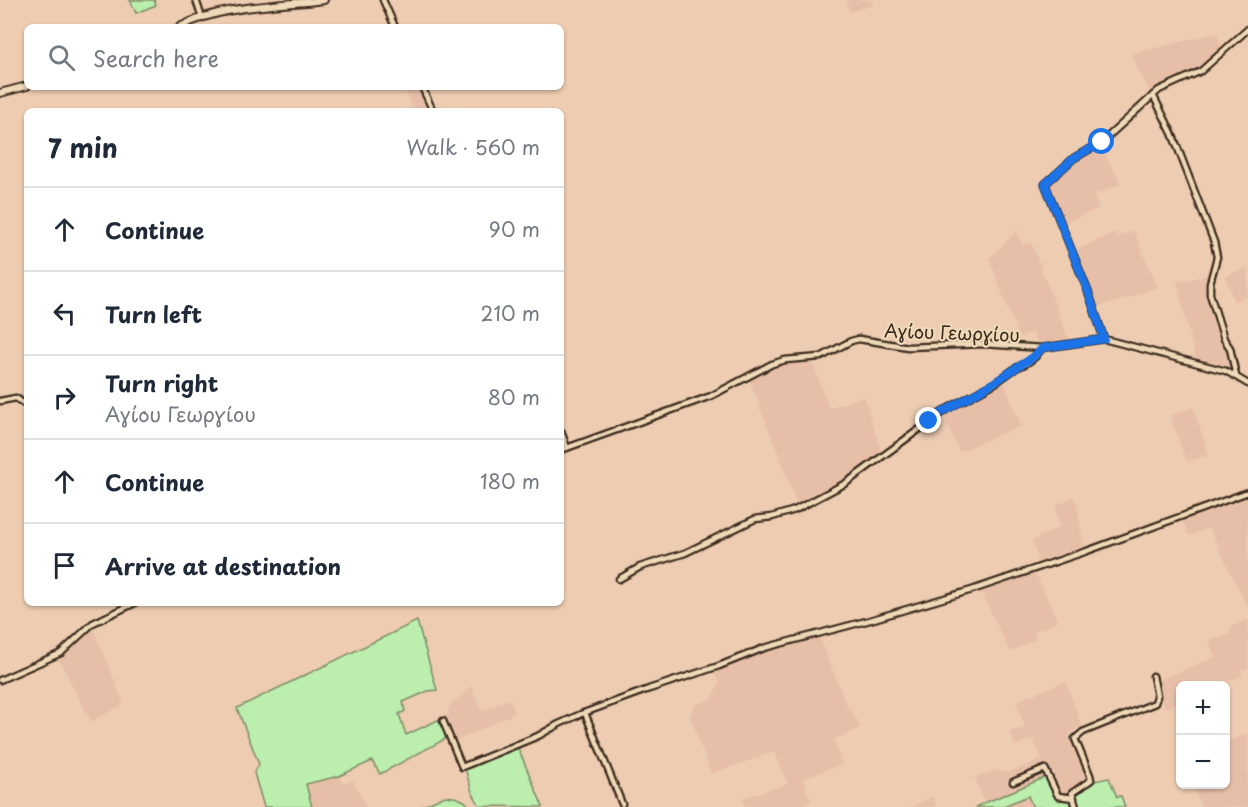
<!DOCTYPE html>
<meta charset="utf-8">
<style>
body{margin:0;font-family:"Playpen Sans",sans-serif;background:#f2f2f3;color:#1f2937}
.controls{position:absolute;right:18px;bottom:18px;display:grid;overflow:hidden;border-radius:9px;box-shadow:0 2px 4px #0004}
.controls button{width:54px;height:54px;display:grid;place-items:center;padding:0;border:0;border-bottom:2px solid #e0e1e3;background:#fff;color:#1f2937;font:30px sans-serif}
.stop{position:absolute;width:18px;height:18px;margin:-14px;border:4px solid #1a73e8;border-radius:50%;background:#fff}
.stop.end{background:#1a73e8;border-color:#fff;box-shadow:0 2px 6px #0008}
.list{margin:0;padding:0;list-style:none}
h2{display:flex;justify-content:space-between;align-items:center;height:78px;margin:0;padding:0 24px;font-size:26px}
h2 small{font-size:20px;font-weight:400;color:#747a83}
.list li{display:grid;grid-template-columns:39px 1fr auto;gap:18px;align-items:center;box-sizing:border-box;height:84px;padding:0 24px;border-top:2px solid #e0e1e3}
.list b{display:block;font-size:22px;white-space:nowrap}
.list p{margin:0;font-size:20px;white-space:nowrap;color:#747a83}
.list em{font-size:20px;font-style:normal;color:#747a83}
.icon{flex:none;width:33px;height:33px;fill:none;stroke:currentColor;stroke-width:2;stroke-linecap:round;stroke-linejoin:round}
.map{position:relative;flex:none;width:1248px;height:807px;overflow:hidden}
.search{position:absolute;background:#fff;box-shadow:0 2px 4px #0004;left:24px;top:24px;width:540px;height:66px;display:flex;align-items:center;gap:15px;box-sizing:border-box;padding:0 21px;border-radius:9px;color:#747a83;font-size:22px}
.panel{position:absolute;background:#fff;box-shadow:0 2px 4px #0004;left:24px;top:108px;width:540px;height:498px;border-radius:9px}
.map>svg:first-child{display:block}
</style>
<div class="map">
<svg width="1248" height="807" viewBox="0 0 1248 807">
<rect width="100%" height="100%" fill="#edccb1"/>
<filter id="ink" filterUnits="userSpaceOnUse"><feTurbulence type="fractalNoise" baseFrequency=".0167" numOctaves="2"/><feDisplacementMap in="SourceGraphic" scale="12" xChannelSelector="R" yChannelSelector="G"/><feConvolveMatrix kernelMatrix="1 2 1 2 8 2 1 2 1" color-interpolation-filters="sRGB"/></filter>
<g filter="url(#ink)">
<path fill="#e7bfa8" d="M846,0H871L873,5L850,12Z
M1217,33L1222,48L1210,60L1201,68L1166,83L1150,93L1131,54Z
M403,87H419L430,111H414Z
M1101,146L1121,184L1094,195L1099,208L1063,224L1047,185L1074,160Z
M1017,230L1022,245L1031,242L1070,343L1038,346L1033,332L1019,337L989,259Z
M1133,230L1158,287L1117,302L1095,307L1074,251L1116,232L1118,237Z
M1248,268V296L1234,301L1225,276Z
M1208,275L1206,290L1219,337L1228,350L1232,370L1196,362L1177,282Z
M812,362L829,408L864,396L882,454L849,479L798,506L749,379L777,366L790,363Z
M1003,380L1021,426L959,452L943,414Z
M1193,407L1209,455L1189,461L1185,458L1170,416Z
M1247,496L1248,499V608L1209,528L1189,536L1182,519Z
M1074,497L1077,503L1083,543L1088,548L1038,566L1036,559L1037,555L1032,541L1060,526L1055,506Z
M1035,572L1058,621L1034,632L1036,639L1010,652L981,592Z
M1248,619V668L1241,670L1243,676L1220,685L1180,686V702L1165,708L1159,696L1157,681L1215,657L1209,641L1231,634L1229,628Z
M93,628L124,704L91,722L59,660L86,632Z
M819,636L849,711L852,710L860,728L834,740L842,764L803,779L811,801L796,807H745L742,798L788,784L774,752L711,774L690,716L695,705L712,698L719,683L714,672L771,648Z
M1066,681L1082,727L1070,733L1089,777L1087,780L1072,787L1067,795L1059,794L1050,776L984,803L975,778L996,770L1008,773L1042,759L1033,739L1015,746L1010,732L1025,727L1016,701Z
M471,686L482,711L510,699L515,713L457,741L446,719L450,706Z
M1248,733V807H1202L1191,785L1226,784V742Z
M339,776L343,784L353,780L366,807H312L306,784Z
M1028,796L1033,807H1001Z
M932,797L936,805L935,807H910Z"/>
<path fill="#bceeae" stroke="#7c8c66" stroke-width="1.5" d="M130,0H154L156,5L136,13Z
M417,621L437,690L428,691L403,702L405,711L399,714L406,735L440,719L447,738L380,774L372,761L339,776L306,784L312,807H264L254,773L259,764L237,708Z
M518,748L543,807L480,806L472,792L465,768Z
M1046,777C1054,795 1051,793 1069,800L1072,807H1033L1028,796L1001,807H975Z
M1109,778L1117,797L1121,796L1125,807H1079L1075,795L1094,781Z
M445,796C455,797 464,798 470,807H421Z"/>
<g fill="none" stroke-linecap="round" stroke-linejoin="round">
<g stroke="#3b2a1e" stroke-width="9">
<path id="street" d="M196,0L202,18
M383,0L395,27
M422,87L433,111
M1153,95L1172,133L1214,242L1217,257L1210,283V294L1224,339L1230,348L1236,376
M1104,339L1089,294L1045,184L1074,158L1102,142L1159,90L1201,71L1248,29
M0,401L16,398L27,406
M561,431L567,448
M561,450L711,396L772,364L785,360L821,357L851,341L859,339L908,347L984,344L1042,348L1104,339L1226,371L1248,384
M619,579L640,567L685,553L755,519L772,517L795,510L846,483L947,409L995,383L1016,368L1027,363L1035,357L1042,348
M0,680L61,653L93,623L135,603
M585,713L622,804
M443,721L462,767L538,736L559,724L581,714L649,689L719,666L764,648L870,620L972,590L1087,551L1248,492
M1013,782L1045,769L1058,796L1074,798
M1076,807L1072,793L1091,780L1090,775L1075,739L1083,732L1155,703L1157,696L1153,676"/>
</g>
<g stroke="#3b2a1e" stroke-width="10">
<path id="secondary" d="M180,27C220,5 278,6 324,0
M0,93L27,86"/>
</g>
<use href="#street" stroke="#efd9b8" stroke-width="4.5"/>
<use href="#secondary" stroke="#efd9b8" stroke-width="6"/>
</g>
</g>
<g fill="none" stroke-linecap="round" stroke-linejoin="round" filter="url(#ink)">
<path stroke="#1a73e8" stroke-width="8" d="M929,421C956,403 986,389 1013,370C1025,361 1032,361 1042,348L1104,339L1089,294L1045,184L1074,158L1102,142"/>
</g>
<g text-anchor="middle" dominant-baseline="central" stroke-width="4.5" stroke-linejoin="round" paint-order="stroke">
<g font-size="18" fill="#3b2a1e" stroke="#efd9b8">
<text transform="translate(952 332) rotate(2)">Αγίου Γεωργίου</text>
</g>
</g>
</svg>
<div class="controls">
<button>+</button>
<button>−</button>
</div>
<div class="stop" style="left:1102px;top:142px"></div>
<div class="stop end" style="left:929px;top:421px"></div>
<div class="search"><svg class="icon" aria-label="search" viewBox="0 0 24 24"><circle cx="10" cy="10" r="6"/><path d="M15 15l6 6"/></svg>Search here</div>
<section class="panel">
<h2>7 min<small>Walk · 560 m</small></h2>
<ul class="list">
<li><svg class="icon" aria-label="ahead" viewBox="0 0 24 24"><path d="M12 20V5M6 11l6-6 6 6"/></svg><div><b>Continue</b></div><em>90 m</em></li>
<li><svg class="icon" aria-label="left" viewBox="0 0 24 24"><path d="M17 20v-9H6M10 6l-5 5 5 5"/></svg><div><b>Turn left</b></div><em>210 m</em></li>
<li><svg class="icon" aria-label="right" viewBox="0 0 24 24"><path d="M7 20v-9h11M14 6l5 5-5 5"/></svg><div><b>Turn right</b><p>Αγίου Γεωργίου</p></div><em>80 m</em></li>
<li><svg class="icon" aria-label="ahead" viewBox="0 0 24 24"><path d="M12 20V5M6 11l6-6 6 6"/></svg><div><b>Continue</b></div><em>180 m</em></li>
<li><svg class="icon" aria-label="arrive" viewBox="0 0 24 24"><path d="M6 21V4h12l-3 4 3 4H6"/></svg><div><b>Arrive at destination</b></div></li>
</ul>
</section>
</div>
